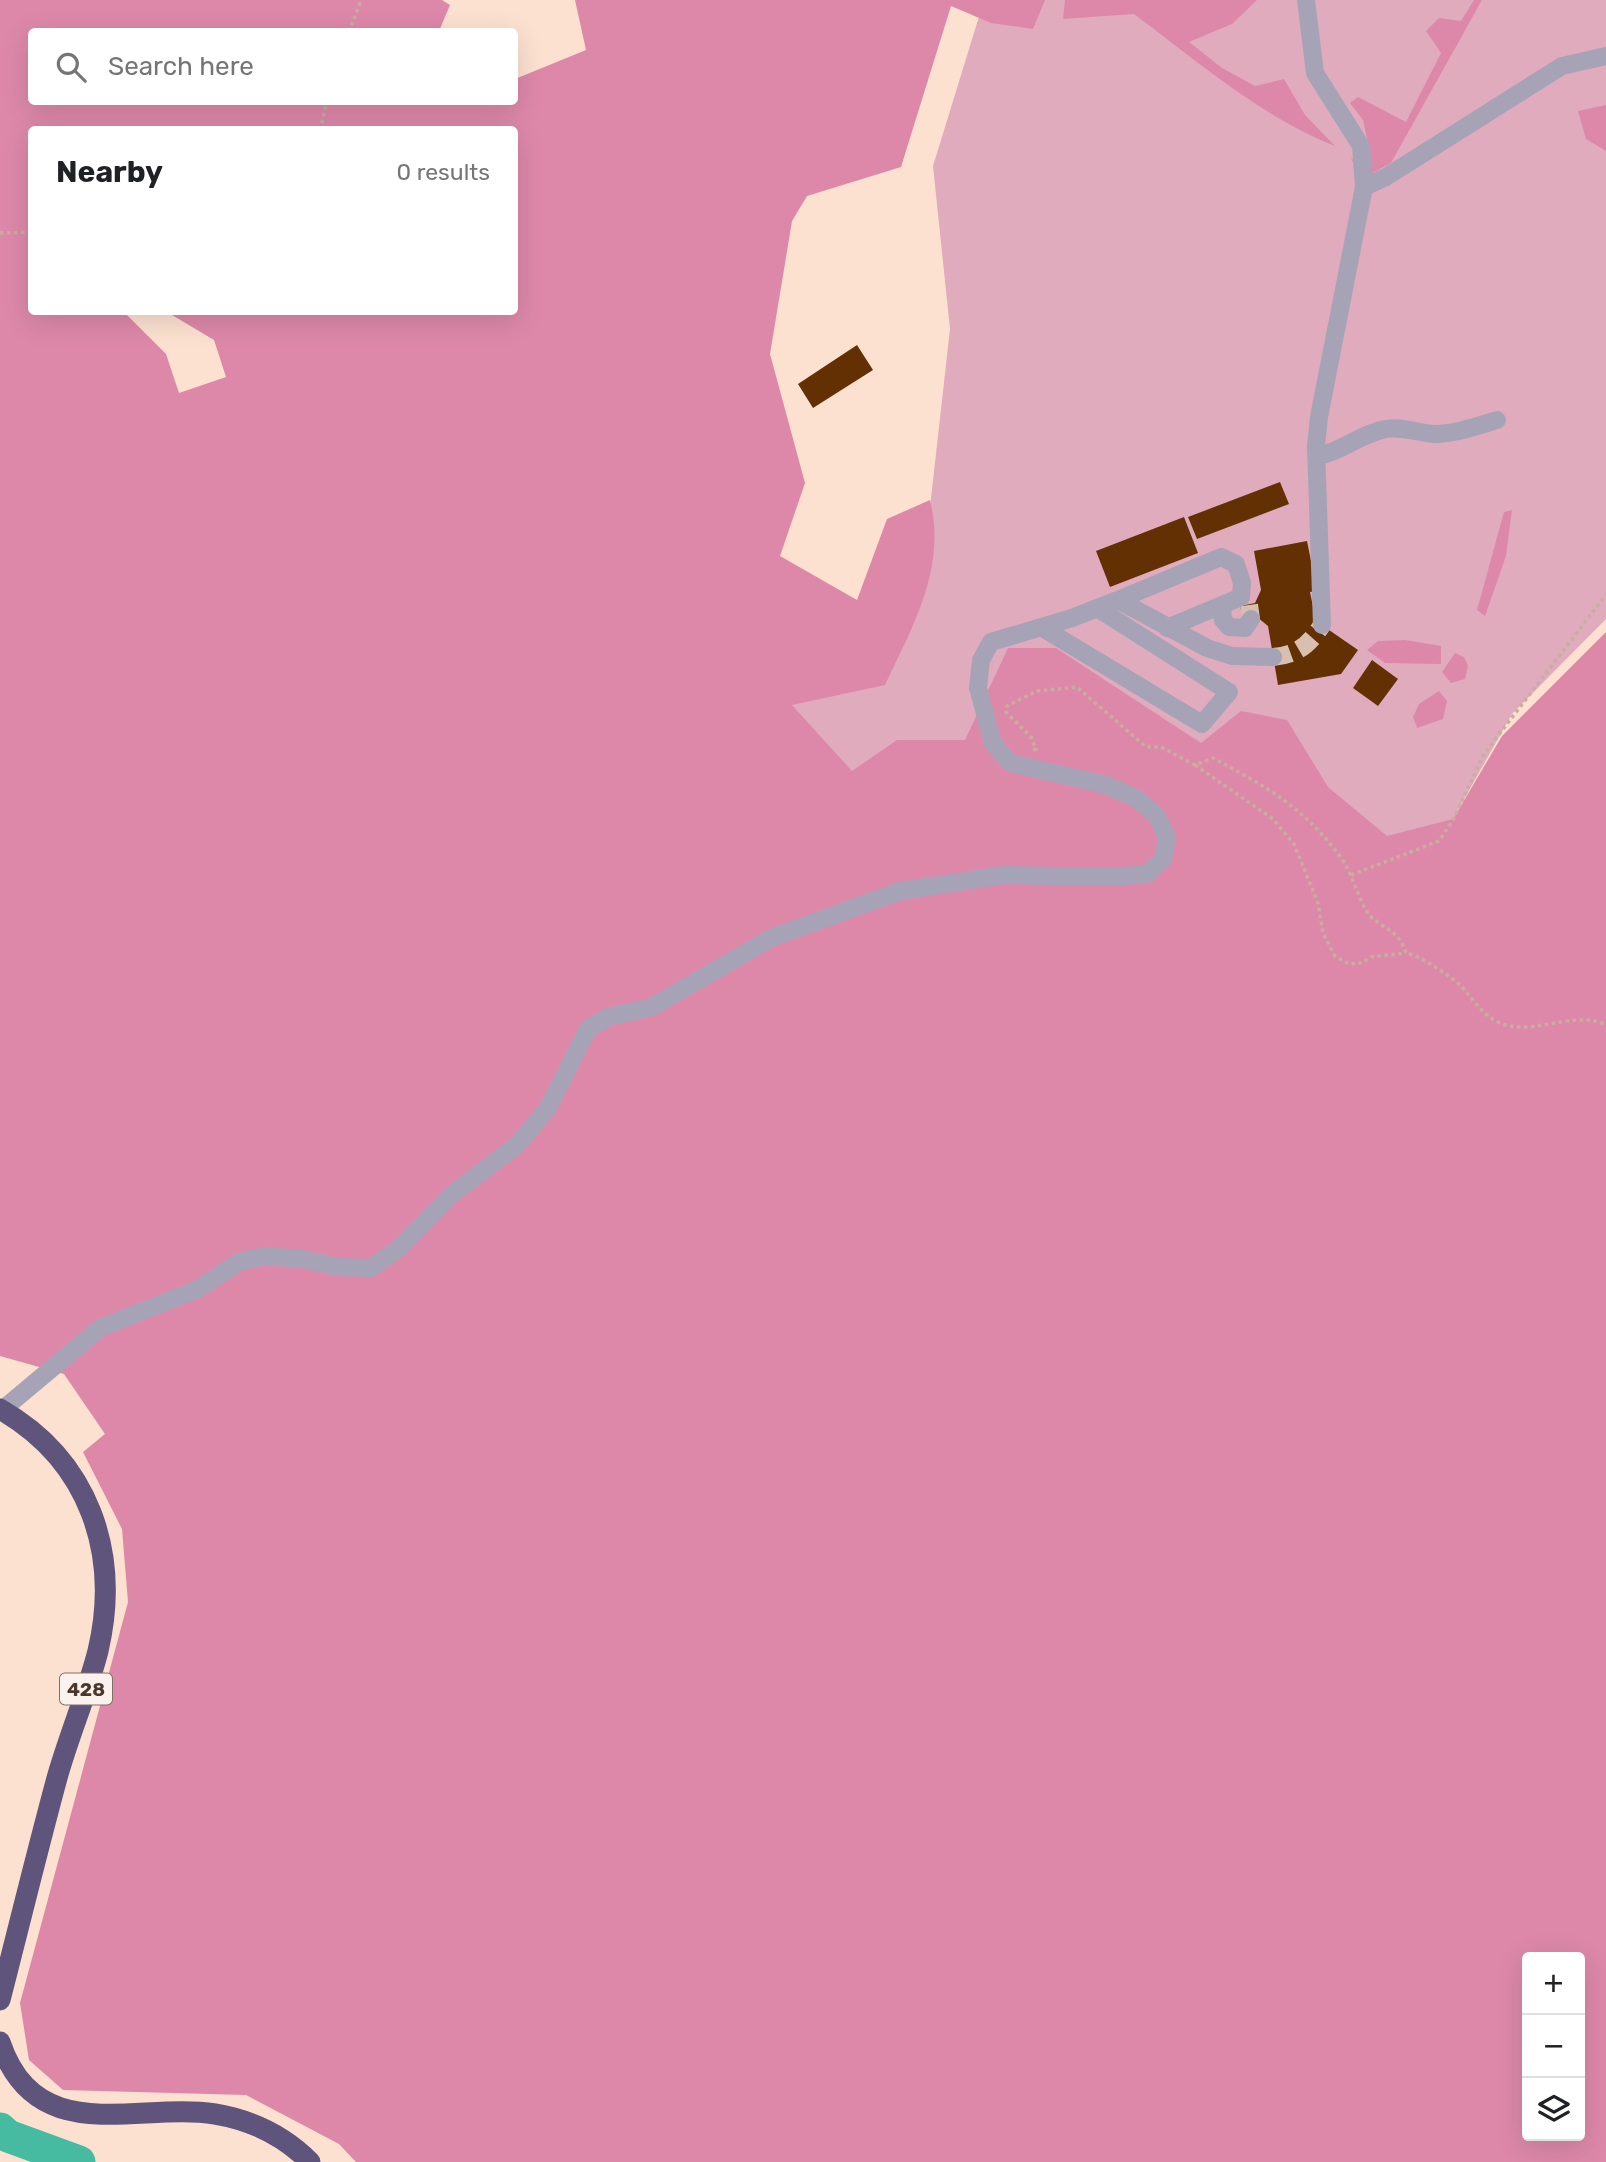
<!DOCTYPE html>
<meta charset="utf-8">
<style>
body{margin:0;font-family:Rubik,sans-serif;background:#f2f2f2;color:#202124}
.controls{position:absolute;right:21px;bottom:21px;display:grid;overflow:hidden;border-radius:7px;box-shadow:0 7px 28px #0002}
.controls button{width:63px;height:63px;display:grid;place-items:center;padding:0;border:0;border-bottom:2px solid #e0e0e0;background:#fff;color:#202124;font:35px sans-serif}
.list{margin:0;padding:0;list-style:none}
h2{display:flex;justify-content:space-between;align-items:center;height:91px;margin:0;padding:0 28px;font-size:30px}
h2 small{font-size:23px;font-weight:400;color:#757577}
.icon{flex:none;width:38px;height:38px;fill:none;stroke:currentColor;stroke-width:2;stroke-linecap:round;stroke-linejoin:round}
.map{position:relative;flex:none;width:1606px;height:2162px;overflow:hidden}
.search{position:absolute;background:#fff;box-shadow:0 7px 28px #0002;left:28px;top:28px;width:490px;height:77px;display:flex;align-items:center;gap:18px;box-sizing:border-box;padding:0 24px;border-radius:7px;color:#757577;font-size:26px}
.panel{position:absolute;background:#fff;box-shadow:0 7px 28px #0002;left:28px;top:126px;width:490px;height:189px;border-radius:7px}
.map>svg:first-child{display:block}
</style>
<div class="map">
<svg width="1606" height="2162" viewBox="0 0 1606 2162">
<rect width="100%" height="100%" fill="#fce1d0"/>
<path fill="#e1abbe" d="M994,0H1606V619L1512,714L1445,833L1379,853L1178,775L996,753L836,793L760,702L926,543L950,329L933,166L981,10Z"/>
<path fill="#dd88a9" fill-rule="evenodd" d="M0,0H442L450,5L439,31L32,32V102H514L515,79L586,50L575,0H1045L1033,29L991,23L951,6L901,167L807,196L792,221L770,354L805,483L780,556L857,600L887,519L930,500C947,567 913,626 885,685L792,705L852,771L897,740H965L1008,648H1056L1201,743L1241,711L1287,720L1328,787L1387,836L1453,819L1502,736L1606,632V2162H356L339,2144L246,2095L63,2090L29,2060L20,2003L128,1602L122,1529L83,1452L105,1434L64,1374L0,1356ZM32,130H514V312H167L214,340L226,377L179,393L166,354L124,312H32ZM1527,1957H1580V2136H1527Z
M1065,0H1257L1232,24L1189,42L1222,68L1255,86L1284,79L1305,115L1335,146C1261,117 1197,61 1134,14L1063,19Z
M1474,0H1482L1391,163L1361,179L1351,158L1361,166L1370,152L1363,120L1350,103L1358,97L1406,122L1441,53L1426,31L1439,18L1461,21Z
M1606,105V151L1586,139L1578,111Z
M1512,510L1506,556L1485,616L1477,610L1504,512Z
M1405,640L1441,646V664L1385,663L1367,650L1378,641Z
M1455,653L1464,657L1468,666L1465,679L1451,683L1442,672Z
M1439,691L1447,701L1443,719L1417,728L1413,717L1419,704Z"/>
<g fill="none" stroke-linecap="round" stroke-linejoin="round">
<path stroke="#46bba1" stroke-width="33" d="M0,2129L8,2136L79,2162"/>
</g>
<path fill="#623002" d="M857,345L873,370L813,408L798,384Z
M1280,482L1289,504L1197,539L1188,517Z
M1184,517L1198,553L1110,587L1096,551Z
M1307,541L1317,591L1310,592L1316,621L1358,650L1341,674L1278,685L1268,626L1257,617L1243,620L1240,606L1255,603L1261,590L1254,551Z
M1372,660L1398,679L1378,706L1353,688Z"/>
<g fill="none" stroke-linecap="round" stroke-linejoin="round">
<path stroke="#d8bfaf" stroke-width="18" stroke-dasharray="18 9" stroke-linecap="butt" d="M1249,605L1251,619
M1273,657C1297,655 1309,645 1322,625"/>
<path stroke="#c7ae9f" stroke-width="3.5" stroke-dasharray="3.5 3.5" stroke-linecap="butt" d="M349,32L361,0
M320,130L327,102
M0,233L32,232
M1033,750L1036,749L1031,737L1006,712L1007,706L1037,691L1077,687L1146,747H1161L1195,765L1213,758C1266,786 1306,809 1342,859C1352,873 1362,908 1370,916C1386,931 1398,929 1406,953C1419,955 1452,977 1461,986C1473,999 1482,1015 1500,1023C1533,1037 1574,1009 1606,1025
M1195,765L1273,819L1294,844L1318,903L1323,933L1335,956L1349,964L1362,963L1371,957L1406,953
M1351,875L1439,841L1453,820L1484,754L1606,595"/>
<path stroke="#a7a3b6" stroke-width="18" d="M1306,0L1315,73L1361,146L1364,187L1319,417L1316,446L1322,625
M1364,187L1386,177L1562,66L1606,56
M1317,456C1342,452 1361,433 1386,429C1401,426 1419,433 1434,434C1456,434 1477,426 1497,420
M1118,600L1221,557L1236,564L1242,583L1241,597L1167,628
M1222,606L1223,620L1229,627L1245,628L1251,619
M1041,627L1202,724L1229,692L1097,608
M2,1410L100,1328L198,1289L239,1262L264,1256L302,1259L338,1267L371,1268L398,1249L451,1195L517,1145L548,1108L588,1029L608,1017L652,1007L771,938L900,891L1004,875L1112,877L1147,874L1163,859L1167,838L1157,816L1136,798L1106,785L1010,763L993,743L978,688L981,660L991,642L1072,618L1118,600L1207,648L1232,656L1273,657"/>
<path stroke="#5f557c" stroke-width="21" d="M0,1409C89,1460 121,1553 98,1651C87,1694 69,1735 57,1778C37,1852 19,1926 0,2000
M0,2042C36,2149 136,2102 215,2114C251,2120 284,2136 310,2162"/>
</g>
<g text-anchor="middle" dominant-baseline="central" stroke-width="7" stroke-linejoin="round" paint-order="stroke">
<rect fill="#fcf2ed" stroke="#7f7067" stroke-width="2" x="60" y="1673.5" width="52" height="31" rx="5"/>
<g font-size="19" font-weight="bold" fill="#4a382d">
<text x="86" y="1689">428</text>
</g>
</g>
</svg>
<div class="controls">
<button>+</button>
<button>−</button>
<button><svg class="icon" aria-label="layers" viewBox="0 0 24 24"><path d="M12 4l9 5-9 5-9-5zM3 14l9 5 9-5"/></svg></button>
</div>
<div class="search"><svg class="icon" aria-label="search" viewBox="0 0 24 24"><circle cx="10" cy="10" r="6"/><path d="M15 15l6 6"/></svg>Search here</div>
<section class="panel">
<h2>Nearby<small>0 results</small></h2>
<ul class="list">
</ul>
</section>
</div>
